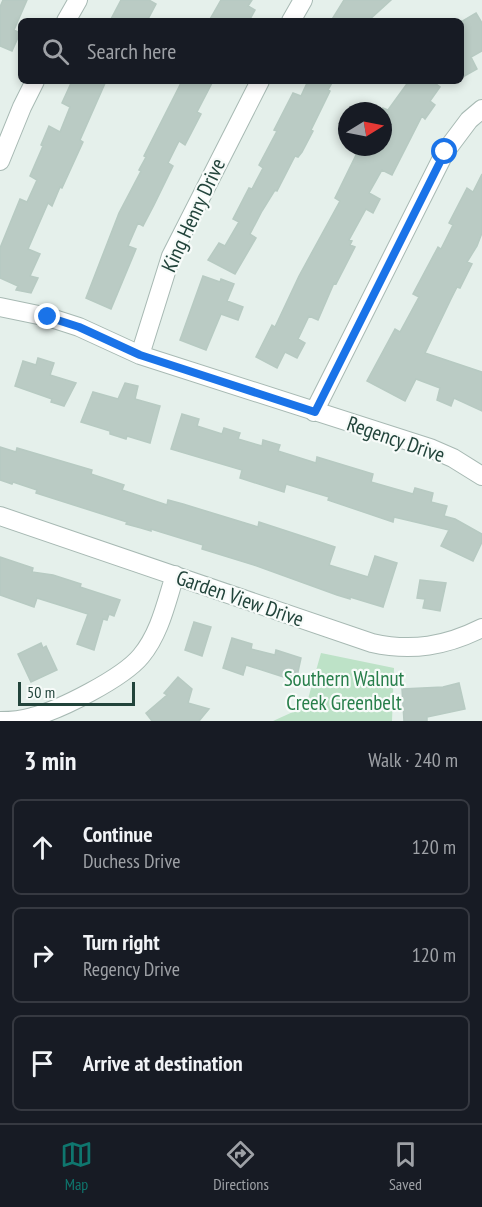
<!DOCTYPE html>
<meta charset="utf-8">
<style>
body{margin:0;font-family:"PT Sans Narrow",sans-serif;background:#242831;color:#f1f3f6}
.compass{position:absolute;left:338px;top:102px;width:54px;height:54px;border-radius:50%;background:#171b24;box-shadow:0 3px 9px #0003;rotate:80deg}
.scale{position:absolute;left:18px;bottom:15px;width:117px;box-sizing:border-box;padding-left:6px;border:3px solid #22443b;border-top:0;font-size:16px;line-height:21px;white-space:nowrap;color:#22443b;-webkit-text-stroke:4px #f7fbf9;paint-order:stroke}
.stop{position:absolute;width:18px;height:18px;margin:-14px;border:4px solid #1a73e8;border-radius:50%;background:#fff}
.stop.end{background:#1a73e8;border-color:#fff;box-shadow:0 2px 6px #0008}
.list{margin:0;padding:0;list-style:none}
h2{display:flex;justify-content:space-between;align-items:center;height:78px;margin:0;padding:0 24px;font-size:26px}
h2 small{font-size:20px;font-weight:400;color:#9ea1a6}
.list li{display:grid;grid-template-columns:39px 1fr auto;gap:18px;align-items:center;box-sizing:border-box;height:96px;margin:0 12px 12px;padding:0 12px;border:2px solid #363941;border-radius:9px}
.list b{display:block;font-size:22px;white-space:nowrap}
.list p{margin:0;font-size:20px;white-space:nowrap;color:#9ea1a6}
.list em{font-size:20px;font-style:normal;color:#9ea1a6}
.icon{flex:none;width:33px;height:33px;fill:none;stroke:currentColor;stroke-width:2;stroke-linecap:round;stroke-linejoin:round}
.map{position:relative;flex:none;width:482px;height:721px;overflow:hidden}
.search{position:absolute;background:#171b24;box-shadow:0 3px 9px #0003;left:18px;right:18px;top:18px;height:66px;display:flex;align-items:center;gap:15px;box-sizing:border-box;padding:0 21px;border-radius:9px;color:#9ea1a6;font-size:22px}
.sheet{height:402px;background:#171b24}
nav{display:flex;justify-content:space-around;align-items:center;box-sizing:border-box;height:84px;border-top:2px solid #363941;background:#171b24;font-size:16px;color:#9ea1a6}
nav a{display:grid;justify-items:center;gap:3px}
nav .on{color:#0f766e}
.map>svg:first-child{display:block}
</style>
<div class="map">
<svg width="482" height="721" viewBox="0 0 482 721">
<rect width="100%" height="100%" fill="#e5f0eb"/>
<path fill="#bde2c7" d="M321,653L394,668L392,721H273L306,706Z"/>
<path fill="#bacbc4" stroke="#b7cac2" stroke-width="1.5" d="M3,0H27L14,30L20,33L12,51L0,46V7Z
M121,0H149L156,4L147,21H110Z
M221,0H252L248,6L255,10L249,21H209Z
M344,0H391L368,21H331Z
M476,13L482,23V51L471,57L477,69L461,78V22Z
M72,81H106L80,140L83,142L62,188L60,187L52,206L48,203L28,249L40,254L30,276L38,278L31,293L16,290L18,286L0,278V248L20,199L27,202L37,180L30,176L43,146L41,145L49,126L60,132L70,107L62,103Z
M182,81H213L197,112L201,114L185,145L179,141L168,163L173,166L154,205L143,226L138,223L128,246L136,249L111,309L86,298L119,213L141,171L139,170L146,157L144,156Z
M308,81H333L328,90L330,91L311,130L313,131L302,152L298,157L295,156L277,191L275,190L262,211L250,234L256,238L235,274L208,260L219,243L225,246L239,222L233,219L249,188L252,189L263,168L259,165L277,131L274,130L293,93L301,96Z
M409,81H432L440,87L430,101L435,105L425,119L422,116L392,175L382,170L369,193L380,199L373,213L366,209L349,240L352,241L350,245L355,247L336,284L334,283L318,320L309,316L298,339L305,343L297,358L285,352L277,368L256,357L272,325L275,327L299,276L340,201L335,198L356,155L358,156L363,147H383V108L388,110Z
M482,174V233L477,246L467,262L472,264L460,288L457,287L451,299L425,353L482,372V411L454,398L451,406L437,400L440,388L416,379L405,401L367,381L395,329L400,332L419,297L413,294L438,247L441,249L453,225L449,223L467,188L473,192Z
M203,276L220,282L221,279L234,284L227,301L243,307L238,320L221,314L206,350L180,340Z
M38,358L54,363L50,375L76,383L64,406L51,402L52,399L15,386L23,361L36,365Z
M125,383L138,386L135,399L160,406L150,443L127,436L126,439L110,434V431L81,422L93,392L118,399Z
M182,414L199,419L197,426L222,434L224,428L240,433L238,439L262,446L263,440L280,445L278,451L316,463L317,457L373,474L371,482L413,494L415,488L433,493L431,502L447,506L444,516L455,519L482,534V542L473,561L441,546L449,530L394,517L393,522L328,500L329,497L286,484L284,492L240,478L242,470L171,449Z
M0,447L16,452L17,448L92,470L91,474L124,485L122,490L167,505L168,500L183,504L258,527L259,522L311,539L335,547L329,565L368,577L375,556L397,563L383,607L350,597V599L337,595L254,565L202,549L203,545L151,529V531L141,528L126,524L127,522L36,493L37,490L13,482L12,484L0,480Z
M0,557L33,568L32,572L53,575L81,584L80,587L120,600L114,616L109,614L107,620L103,619L94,650L77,644L88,614L37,598L34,607L0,595Z
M420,580L446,583L440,611L423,608L425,599L417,598Z
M194,622L211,627L202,656L185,650Z
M232,638L252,644L251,649L275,655L276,650L301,658L296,681L246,665L243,675L223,668Z
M41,643L43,648L46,646L57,670L31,682L18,654Z
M178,677L192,689L188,703L209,709L199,721H152L146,713L167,695L164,693Z
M459,683L465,709L427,717V721H404L402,689L443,687Z"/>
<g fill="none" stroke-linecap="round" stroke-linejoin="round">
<g stroke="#a7b9b3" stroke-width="20">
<path id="minor" d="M66,21L78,0
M291,21L303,0
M0,161L22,107L35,81
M0,307L48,317L79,327L140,355L430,448L453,458L482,476
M140,355L171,256L260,81
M314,412L445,152L469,120L482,109
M0,516L372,643C412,652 446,646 482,628
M0,721C11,721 22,720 32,717C60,710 123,678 141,656C160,633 166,603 175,575"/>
</g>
<use href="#minor" stroke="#fff" stroke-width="18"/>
</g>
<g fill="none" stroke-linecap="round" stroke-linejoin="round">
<path stroke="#1a73e8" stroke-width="8" d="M48,317L79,327L140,355L315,412L445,152"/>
</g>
<g text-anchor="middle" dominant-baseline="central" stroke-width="4.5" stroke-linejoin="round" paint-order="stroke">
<g font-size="21" fill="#22443b" stroke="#f7fbf9">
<text transform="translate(193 215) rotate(-65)">King Henry Drive</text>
<text transform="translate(396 439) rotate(19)">Regency Drive</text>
<text transform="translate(240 598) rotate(19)">Garden View Drive</text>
</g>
<g font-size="21" fill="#287f4b" stroke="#f7fbf9">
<text x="344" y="678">Southern Walnut<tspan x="344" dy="24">Creek Greenbelt</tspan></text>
</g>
</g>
</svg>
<svg class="compass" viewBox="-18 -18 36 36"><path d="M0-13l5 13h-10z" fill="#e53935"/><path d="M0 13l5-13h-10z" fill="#9ea1a6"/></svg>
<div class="scale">50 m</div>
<div class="stop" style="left:445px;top:152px"></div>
<div class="stop end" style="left:48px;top:317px"></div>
<div class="search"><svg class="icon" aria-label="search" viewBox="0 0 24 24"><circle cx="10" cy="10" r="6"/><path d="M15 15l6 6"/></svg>Search here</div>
</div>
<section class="sheet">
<h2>3 min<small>Walk · 240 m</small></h2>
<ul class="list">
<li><svg class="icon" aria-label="ahead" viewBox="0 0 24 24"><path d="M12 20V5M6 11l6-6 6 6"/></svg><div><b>Continue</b><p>Duchess Drive</p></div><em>120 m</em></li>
<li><svg class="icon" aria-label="right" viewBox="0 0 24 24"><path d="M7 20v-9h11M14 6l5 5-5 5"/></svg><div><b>Turn right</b><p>Regency Drive</p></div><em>120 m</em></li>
<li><svg class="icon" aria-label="arrive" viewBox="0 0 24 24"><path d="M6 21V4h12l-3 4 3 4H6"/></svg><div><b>Arrive at destination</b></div></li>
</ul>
</section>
<nav>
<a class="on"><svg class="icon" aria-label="map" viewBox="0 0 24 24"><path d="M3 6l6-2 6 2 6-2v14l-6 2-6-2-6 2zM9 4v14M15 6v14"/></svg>Map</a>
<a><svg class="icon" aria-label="directions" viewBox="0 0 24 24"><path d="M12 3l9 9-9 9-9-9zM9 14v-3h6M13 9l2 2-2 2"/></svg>Directions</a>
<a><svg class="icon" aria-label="saved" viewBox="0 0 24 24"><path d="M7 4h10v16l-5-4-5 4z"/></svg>Saved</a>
</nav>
